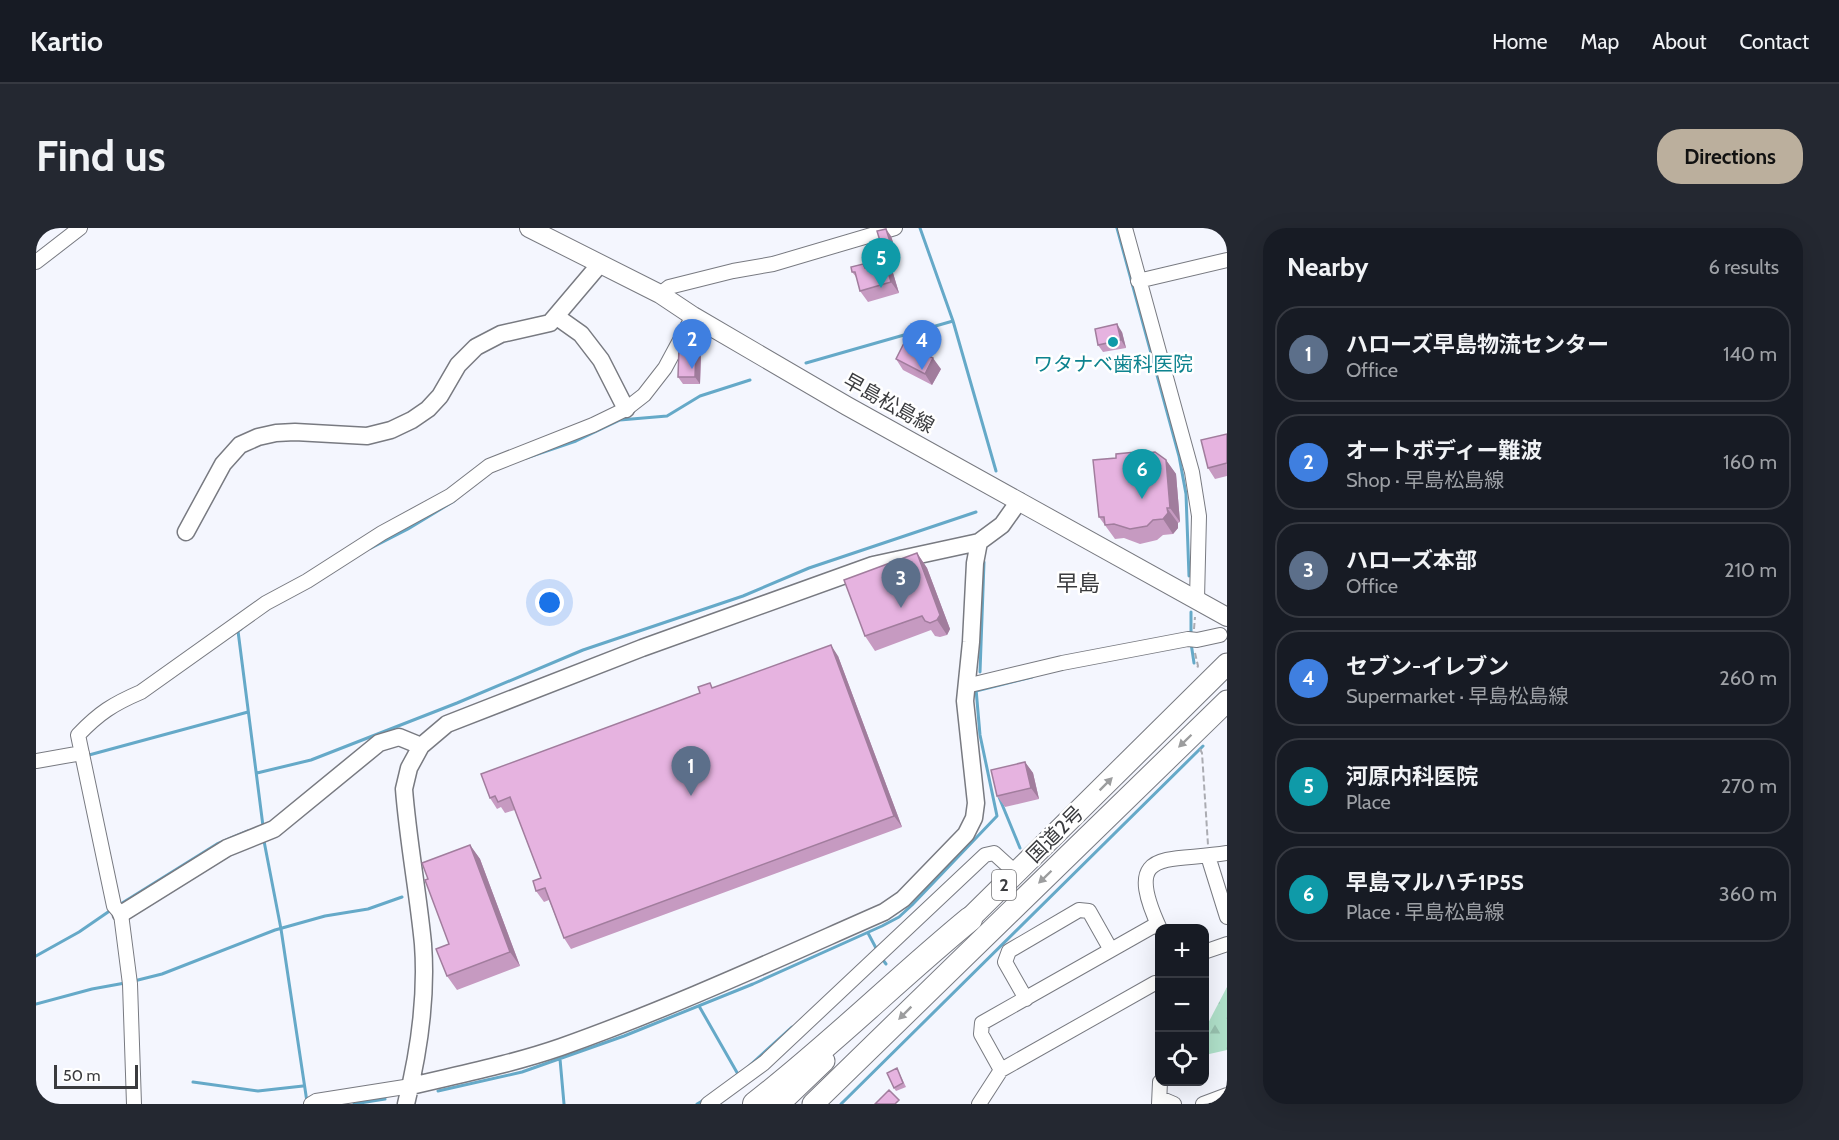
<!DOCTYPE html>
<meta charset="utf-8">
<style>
body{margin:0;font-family:Cabin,"Noto Sans JP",sans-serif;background:#242831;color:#f1f3f6}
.controls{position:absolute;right:18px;bottom:18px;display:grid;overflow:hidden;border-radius:12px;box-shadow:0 6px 24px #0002}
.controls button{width:54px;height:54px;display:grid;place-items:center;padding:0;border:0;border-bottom:2px solid #363941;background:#171b24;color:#f1f3f6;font:30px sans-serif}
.scale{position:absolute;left:18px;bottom:15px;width:84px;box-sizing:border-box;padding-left:6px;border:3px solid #3a3b3e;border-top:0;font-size:16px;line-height:21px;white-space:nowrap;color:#3a3b3e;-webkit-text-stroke:4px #fff;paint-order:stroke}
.you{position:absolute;left:514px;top:375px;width:21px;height:21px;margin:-15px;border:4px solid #fff;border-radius:50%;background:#1a73e8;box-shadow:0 0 0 9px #1a73e833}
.badge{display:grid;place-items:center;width:39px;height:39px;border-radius:50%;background:#bbaf9d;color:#fff;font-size:20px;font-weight:700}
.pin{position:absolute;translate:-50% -50px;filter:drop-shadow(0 2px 3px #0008)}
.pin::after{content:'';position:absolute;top:32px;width:21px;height:18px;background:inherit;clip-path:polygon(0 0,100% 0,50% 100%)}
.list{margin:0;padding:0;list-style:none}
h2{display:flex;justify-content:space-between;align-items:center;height:78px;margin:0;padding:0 24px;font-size:26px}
h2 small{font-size:20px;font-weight:400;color:#9ea1a6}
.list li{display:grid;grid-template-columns:39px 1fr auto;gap:18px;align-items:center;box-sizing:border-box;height:96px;margin:0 12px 12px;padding:0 12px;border:2px solid #363941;border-radius:24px}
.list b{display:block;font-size:22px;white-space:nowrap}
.list p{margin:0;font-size:20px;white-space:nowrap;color:#9ea1a6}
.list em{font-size:20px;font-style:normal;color:#9ea1a6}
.icon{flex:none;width:33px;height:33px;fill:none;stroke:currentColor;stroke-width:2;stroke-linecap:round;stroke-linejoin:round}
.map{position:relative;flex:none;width:1191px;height:876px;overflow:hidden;border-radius:24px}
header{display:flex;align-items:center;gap:36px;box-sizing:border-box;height:84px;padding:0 30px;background:#171b24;border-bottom:2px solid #363941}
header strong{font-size:28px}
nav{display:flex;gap:33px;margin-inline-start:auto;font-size:21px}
.intro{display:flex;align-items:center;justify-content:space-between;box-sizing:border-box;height:144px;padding:0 36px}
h1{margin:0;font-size:42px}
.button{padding:15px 27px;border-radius:24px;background:#bbaf9d;color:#111;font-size:21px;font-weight:700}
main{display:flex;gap:36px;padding:0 36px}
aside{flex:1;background:#171b24;border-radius:24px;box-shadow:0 6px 24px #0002}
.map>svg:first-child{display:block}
</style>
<header>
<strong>Kartio</strong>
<nav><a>Home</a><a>Map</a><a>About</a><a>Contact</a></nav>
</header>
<div class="intro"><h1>Find us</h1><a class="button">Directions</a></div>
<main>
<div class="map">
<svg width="1191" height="876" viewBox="0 0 1191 876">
<defs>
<pattern id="forest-firs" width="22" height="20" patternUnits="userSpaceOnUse" patternTransform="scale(1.5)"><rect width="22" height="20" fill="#b0e1ca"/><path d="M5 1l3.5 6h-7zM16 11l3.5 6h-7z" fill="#98c2af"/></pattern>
</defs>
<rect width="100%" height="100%" fill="#f4f6fe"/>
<path fill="url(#forest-firs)" d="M1191,759V822L1169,827V801Z"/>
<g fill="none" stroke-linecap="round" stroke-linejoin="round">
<path stroke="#65a9c8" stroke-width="3" d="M884,0L917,93L960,243
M1081,0L1143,228L1150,266L1153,348
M770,135L917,93
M490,230L540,213L584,192L631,188L664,168L714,152
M335,320L372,301L418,273
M1155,384V407
M205,401L202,403L227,598
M1155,415L1158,435
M944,444L948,334
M940,463L996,449
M53,527L212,484
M221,545L275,532L421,475L547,422L707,368L773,340L940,284
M963,569L984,620
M228,613L245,701L271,874
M83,677L181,616L212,603
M832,705L841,722
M0,728L43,704L75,682
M847,732L850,736
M98,753L126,746L239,702L289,688L332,681L366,669
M0,776L56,761L89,755
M663,778L703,848
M524,831L528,876
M712,839L756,799
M157,854L222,863L267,858
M402,863L486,844L588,808L717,756L846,698L863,689L876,677L961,588L944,507L940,461
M318,876L349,871
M661,876L668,872
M805,876L1167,518"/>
<g stroke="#787a81" stroke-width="16">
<path id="minor" d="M1089,0L1156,244L1163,288L1161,371
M0,34L44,0
M1102,53L1191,32
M624,66L633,59L697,43L737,36L859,0
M930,458L1026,435L1152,411L1161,412L1184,407
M0,533L46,525
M1172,628L1191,689
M1124,701C1085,617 1132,635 1191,625
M1168,724L1191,716
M990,771L969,734L973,723L1043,682L1053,683L1075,722
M965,842L945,806L946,795L1121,696
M1124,870L1138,876
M98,876L94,756L85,686L78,678L42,507C63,485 77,476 105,464L230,375L271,353L346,305L414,268L453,238L557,197L590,181L608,167L629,140L657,88
M275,876L280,873L375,858
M672,876L728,835L949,627L958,625L980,645
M943,876L965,842L1119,755H1124
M1123,876L1124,854
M1167,876L1191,867"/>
</g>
<g stroke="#787a81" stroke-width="19">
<path id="tertiary" d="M521,89L545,106L565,132L590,181
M150,304L187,236L204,217L222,209L240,205L259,204L331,208L355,202L376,192L392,181L404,168L422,137L440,119L465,106L514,95L564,36
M85,686L191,620L238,601L343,515L363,509L385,518L411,496L606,420L837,337L943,314L966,297L983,273
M375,858C425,846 476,836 525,819C635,780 741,731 848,684L867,671L930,606L938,590L940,575L929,473L935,414L939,335L943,314
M370,876C383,824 391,770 387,716C382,664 372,613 368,561L373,540L385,518"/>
</g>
<g stroke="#787a81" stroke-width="20">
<path id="secondary" d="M493,0L624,66L657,88L811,178L1191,389"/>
</g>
<g stroke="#787a81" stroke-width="23">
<path id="trunk" d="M922,702L1191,436
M743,876L788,833
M777,876L1191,473"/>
</g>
<g stroke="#787a81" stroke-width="26">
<path id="motorway" d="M719,876C794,818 861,751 934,691"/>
</g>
<path stroke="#abacb2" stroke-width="2" stroke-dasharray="6 3" stroke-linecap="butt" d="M1158,401L1159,389
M1159,425L1162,438L1160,442
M1164,521L1166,525L1172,617"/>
<use href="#minor" stroke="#fff" stroke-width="14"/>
<use href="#tertiary" stroke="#fff" stroke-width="16"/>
<use href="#secondary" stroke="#fff" stroke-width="18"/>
<use href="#trunk" stroke="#fff" stroke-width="21"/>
<use href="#motorway" stroke="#fff" stroke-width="24"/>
</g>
<path fill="#c69ac1" d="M855,8L861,27L852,30L847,23Z
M827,36L830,40L857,45L863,65L832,74L824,63L821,50L816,44Z
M1086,104L1090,120L1067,124L1062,117Z
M665,126L664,156H647L642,149Z
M860,131L905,141L896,157L867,142Z
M1191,206V248L1179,251L1172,240Z
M1111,225L1130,232L1140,246L1144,294L1142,295V300L1137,306L1127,307L1121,312L1104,316L1088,310L1079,311L1063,289L1080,230Z
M881,325L891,340L914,401L911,407L904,409L899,408L895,402L839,423L829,408Z
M802,428L866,599L535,721L528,710L513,672L508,674L500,663L505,650L479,582L469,585L465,579L461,581L454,570L678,460Z
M989,534L997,545L1003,571L969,579L961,568Z
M434,617L444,631L484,738L421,762L411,748L413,716L392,651Z
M863,844L870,859L860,863L858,860Z"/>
<path fill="#a17d9d" d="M850,1L855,8L861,27L856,20Z
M849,34L857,45L863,65L855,54Z
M1081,96L1086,104L1090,120L1085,112Z
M660,119L665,126L664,156L659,149Z
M897,130L905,141L896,157L889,146Z
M1130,232L1140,246L1144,294L1134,280Z
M1131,280L1142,295V300L1137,306L1127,291Z
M881,325L891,340L914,401L911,407L901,392Z
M795,417L802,428L866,599L858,588Z
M989,534L997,545L1003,571L995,560Z
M434,617L444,631L484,738L474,724Z"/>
<path fill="#e6b3e0" stroke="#a17d9d" stroke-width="1.5" d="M850,1L856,20L847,23L841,3Z
M849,34L855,54L824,63L819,44H816L815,39L827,36L829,40Z
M1081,96L1085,112L1062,117L1059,101Z
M868,115L897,130L889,146L860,131Z
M643,119H660L659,149H642Z
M1191,206V235L1172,240L1165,212Z
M1110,223V225L1119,224L1130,232L1134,280H1131L1132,285L1127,291L1117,292L1111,298L1094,301L1078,296L1069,297L1068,289H1063L1057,232L1080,230V226Z
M881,325L904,387L901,392L894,395L889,393L886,388L829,408L808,352Z
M795,417L858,588L528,710L509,660L500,663L497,653L505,650L474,569L462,574L459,568L454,570L445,546L664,465L662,459L674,455L676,460Z
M989,534L995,560L961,568L955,542Z
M434,617L474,724L411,748L400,721L413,716L389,652L392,651L386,635Z
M861,840L867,855L858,860L851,845Z
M853,862L863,872L859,876H839Z"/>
<defs><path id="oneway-solid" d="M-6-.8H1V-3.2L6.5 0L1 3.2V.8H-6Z" transform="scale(1.5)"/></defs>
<g fill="#9c9d9e">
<use href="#oneway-solid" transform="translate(1149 513) rotate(136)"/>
<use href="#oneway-solid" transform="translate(1070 556) rotate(-45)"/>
<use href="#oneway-solid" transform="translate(1009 649) rotate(136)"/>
<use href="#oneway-solid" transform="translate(869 785) rotate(135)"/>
</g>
<circle fill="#0f9aa8" stroke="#fff" stroke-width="2" cx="1077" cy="114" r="6"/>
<g text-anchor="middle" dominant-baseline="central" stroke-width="5" stroke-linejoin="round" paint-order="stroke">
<rect fill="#fff" stroke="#757678" stroke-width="1.5" x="956" y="642" width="24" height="30" rx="4.5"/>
<g font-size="18" font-weight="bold" fill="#3a3b3e">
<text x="968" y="657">2</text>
</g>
<g font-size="20" fill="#0d838f" stroke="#fff">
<text x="1077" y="136">ワタナベ歯科医院</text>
</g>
<g font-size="20" fill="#3a3b3e" stroke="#fff">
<text transform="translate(853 175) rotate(29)">早島松島線</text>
<text transform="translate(1019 606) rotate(-45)">国道2号</text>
</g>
<g font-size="22" fill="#3a3b3e" stroke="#fff">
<text x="1042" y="355">早島</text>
</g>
</g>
</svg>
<div class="controls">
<button>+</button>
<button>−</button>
<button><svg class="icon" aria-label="locate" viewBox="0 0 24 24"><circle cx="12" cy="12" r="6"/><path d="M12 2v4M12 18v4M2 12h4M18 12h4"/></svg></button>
</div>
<div class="scale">50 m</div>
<div class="you"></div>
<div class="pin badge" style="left:655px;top:568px;background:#5c6f8a">1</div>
<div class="pin badge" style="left:656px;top:141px;background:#3f7fe0">2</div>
<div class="pin badge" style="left:865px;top:380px;background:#5c6f8a">3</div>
<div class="pin badge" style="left:886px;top:142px;background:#3f7fe0">4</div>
<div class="pin badge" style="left:845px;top:60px;background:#0f9aa8">5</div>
<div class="pin badge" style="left:1106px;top:271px;background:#0f9aa8">6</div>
</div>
<aside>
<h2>Nearby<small>6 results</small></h2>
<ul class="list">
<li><span class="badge" style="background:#5c6f8a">1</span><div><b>ハローズ早島物流センター</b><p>Office</p></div><em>140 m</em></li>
<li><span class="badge" style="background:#3f7fe0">2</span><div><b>オートボディー難波</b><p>Shop · 早島松島線</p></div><em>160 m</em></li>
<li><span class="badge" style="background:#5c6f8a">3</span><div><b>ハローズ本部</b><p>Office</p></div><em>210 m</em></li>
<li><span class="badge" style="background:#3f7fe0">4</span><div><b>セブン-イレブン</b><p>Supermarket · 早島松島線</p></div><em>260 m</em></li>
<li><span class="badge" style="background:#0f9aa8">5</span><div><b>河原内科医院</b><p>Place</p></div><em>270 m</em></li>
<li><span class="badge" style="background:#0f9aa8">6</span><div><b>早島マルハチ1P5S</b><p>Place · 早島松島線</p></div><em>360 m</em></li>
</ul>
</aside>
</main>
